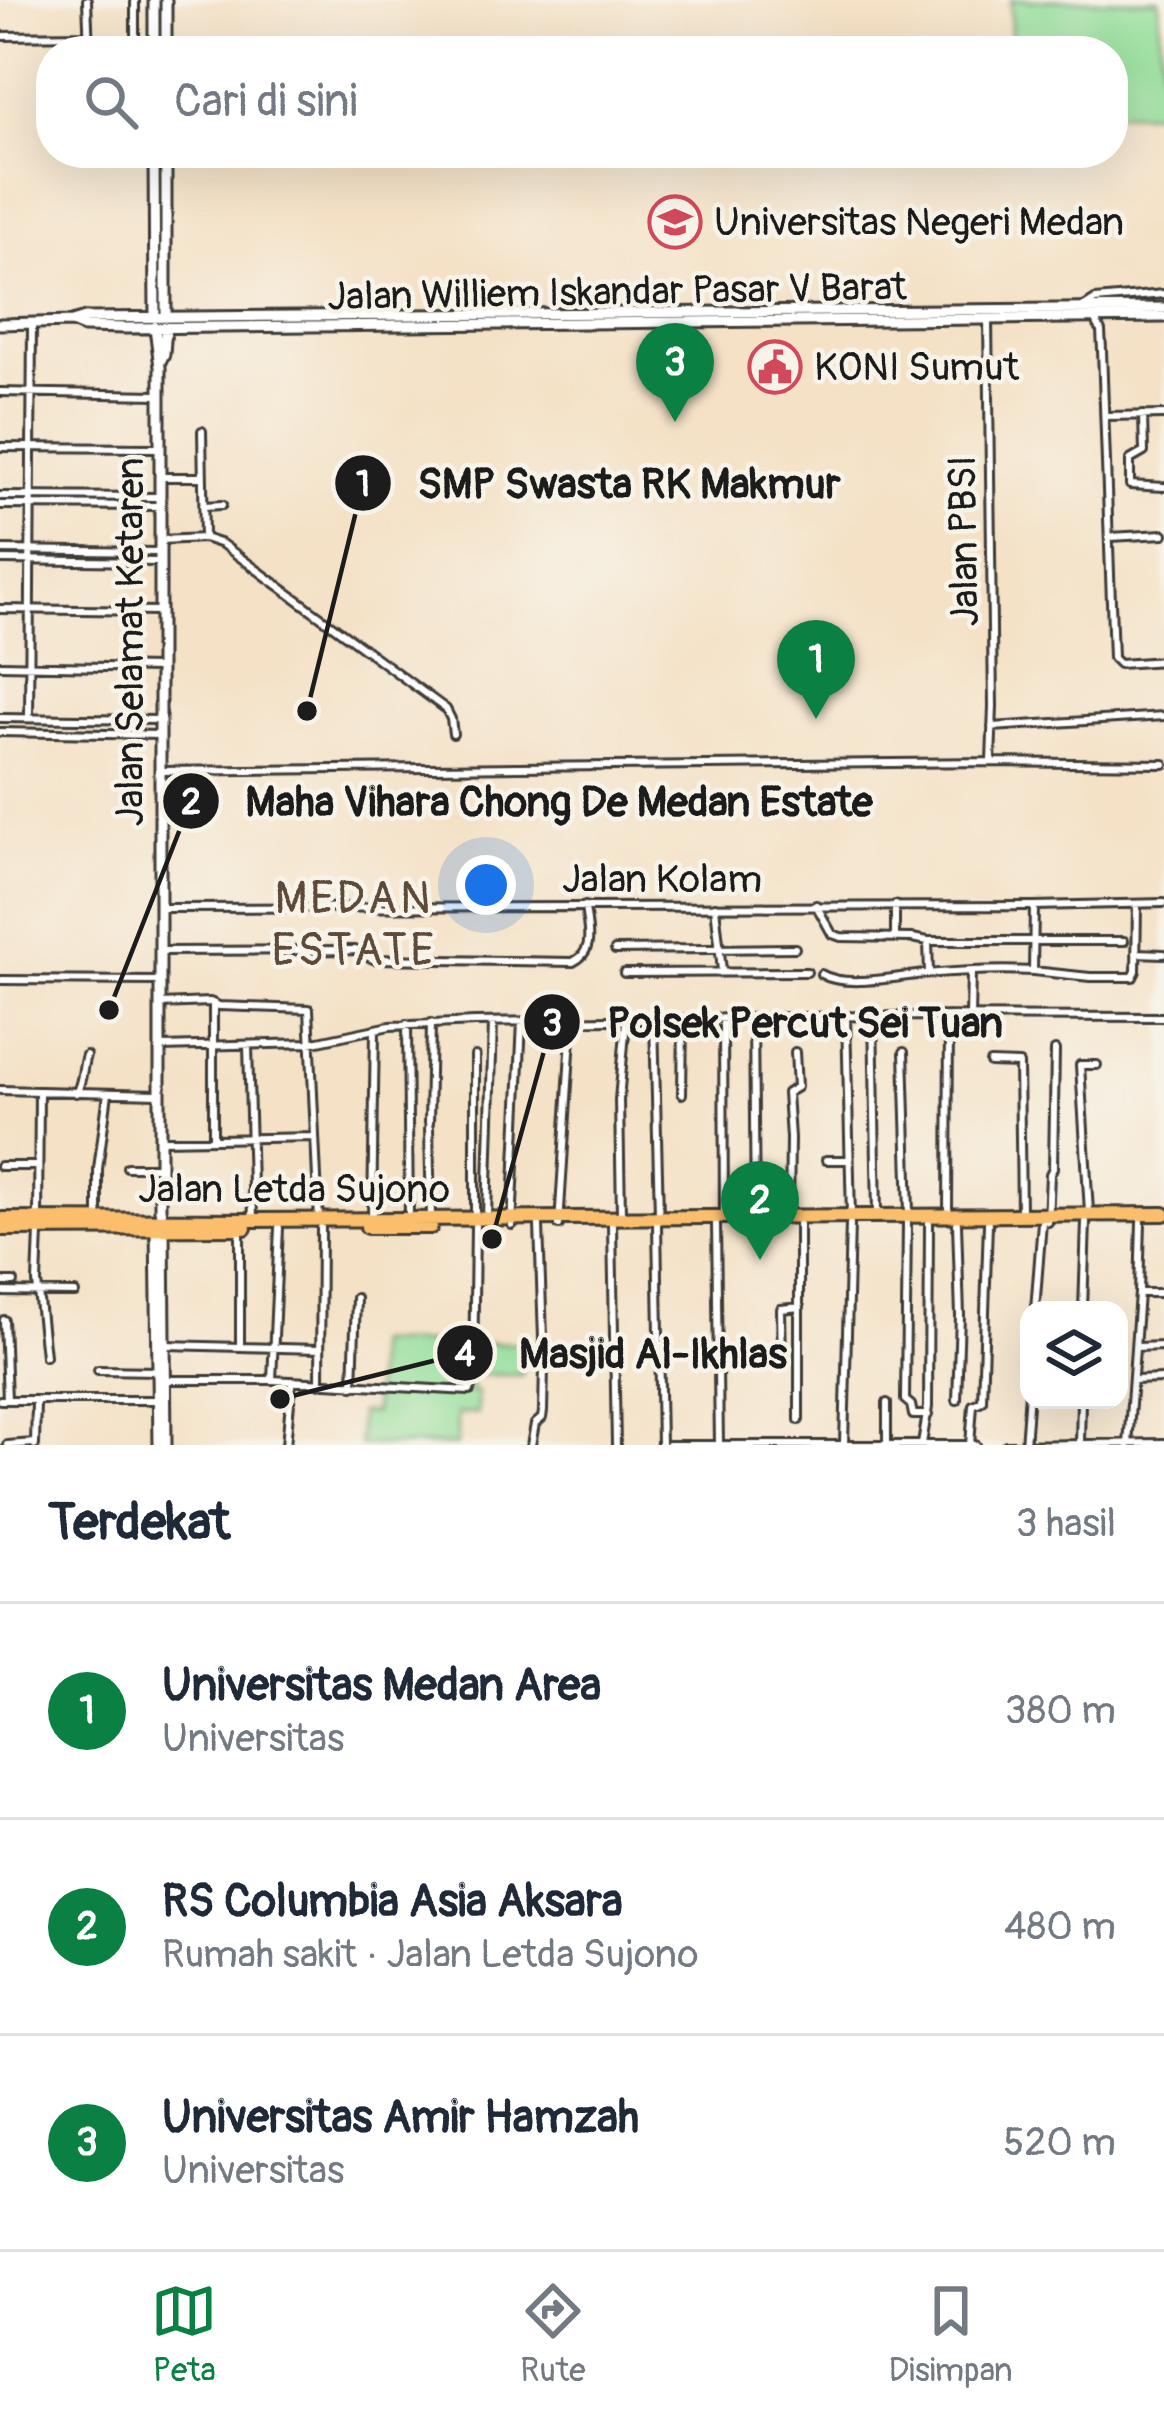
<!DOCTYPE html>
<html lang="id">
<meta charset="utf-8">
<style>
body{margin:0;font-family:Pangolin,sans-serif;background:#f2f2f3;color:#1f2937}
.controls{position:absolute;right:36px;bottom:36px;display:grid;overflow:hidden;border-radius:24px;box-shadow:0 12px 48px #0002}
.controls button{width:108px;height:108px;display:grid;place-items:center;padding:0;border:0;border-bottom:3px solid #e0e1e3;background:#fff;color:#1f2937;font:60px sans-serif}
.you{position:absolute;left:486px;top:885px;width:42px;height:42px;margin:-30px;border:9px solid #fff;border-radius:50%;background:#1a73e8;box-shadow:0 0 0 18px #1a73e833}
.badge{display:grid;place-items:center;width:78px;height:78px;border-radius:50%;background:#0b8043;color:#fff;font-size:39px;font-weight:700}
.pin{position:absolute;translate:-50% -99px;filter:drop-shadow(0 3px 6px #0008)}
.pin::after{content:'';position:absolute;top:63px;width:42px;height:36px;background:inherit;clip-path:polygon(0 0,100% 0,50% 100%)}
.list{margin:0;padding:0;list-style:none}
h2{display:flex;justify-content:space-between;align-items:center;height:156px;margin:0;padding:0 48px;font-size:51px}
h2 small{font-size:39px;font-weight:400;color:#747a83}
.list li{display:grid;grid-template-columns:78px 1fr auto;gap:36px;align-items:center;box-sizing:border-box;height:216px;padding:0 48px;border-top:3px solid #e0e1e3}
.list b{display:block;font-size:45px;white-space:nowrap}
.list p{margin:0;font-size:39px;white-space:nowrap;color:#747a83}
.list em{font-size:39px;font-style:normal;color:#747a83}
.icon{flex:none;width:66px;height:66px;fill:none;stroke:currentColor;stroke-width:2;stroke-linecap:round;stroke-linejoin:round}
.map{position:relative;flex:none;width:1164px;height:1445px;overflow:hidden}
.search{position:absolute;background:#fff;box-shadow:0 12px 48px #0002;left:36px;right:36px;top:36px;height:132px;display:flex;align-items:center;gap:30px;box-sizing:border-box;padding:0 42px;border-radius:48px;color:#747a83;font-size:45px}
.sheet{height:804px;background:#fff}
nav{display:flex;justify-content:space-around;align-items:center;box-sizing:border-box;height:168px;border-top:3px solid #e0e1e3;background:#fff;font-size:33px;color:#747a83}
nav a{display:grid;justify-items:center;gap:6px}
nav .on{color:#0b8043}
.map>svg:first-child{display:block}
</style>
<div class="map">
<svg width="1164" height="1445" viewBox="0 0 1164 1445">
<rect width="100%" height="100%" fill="#f7f3e8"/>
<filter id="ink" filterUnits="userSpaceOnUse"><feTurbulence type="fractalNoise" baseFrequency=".00833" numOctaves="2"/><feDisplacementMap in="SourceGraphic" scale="24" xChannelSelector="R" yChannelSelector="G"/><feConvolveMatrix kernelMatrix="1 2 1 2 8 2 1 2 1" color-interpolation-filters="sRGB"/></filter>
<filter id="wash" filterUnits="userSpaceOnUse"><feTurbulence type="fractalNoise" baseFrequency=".004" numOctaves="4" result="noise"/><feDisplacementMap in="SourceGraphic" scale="48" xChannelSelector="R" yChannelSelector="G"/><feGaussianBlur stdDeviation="2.7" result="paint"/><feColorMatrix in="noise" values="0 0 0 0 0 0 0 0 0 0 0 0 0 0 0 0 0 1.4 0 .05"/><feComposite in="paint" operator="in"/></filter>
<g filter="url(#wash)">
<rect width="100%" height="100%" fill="#f4e1c6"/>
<path fill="#93de9a" stroke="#587d5b" stroke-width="3" d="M1011,0H1159L1163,113L1113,112V51H1011Z
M374,1343H522V1375H471V1392H477V1414H457V1445H359V1413H374Z"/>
</g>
<g filter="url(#ink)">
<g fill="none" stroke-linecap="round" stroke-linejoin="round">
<g stroke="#3c3a36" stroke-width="12">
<path id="minor" d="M87,0L89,51
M0,36L88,35
M135,51V0
M1081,309L1095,300L1164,294
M1094,318L1101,331L1102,350L1113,658L1119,664L1164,661
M988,319L993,706L991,762
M0,392L158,395
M1143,415L1144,452L1130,460V485L1164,487
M1106,416L1164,415
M202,431L204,538
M0,447L158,448
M160,477H202
M0,496L158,497
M0,505L158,506
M203,506L222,505
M1110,537L1164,534
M160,540L204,538L222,544L446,709L451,719L453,734
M0,550L158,552
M0,560L158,562
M0,609L160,611
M0,665L158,668
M0,718L158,720
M29,718L32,324
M992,727L1164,716
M0,732L160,735
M160,771L989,762L1164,764
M816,905L832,934L841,937L912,938L928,941H1124
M895,905V937
M715,906L722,971
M160,908L1034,906L1164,903
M928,941L929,974
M615,950L795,948
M160,951L355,950L373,959L573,962C596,951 587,929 585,906
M1136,953L1164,954
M1033,971L1090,977H1133L1136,971L1137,904
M624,973L807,972
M821,974C846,989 898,976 926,974C961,971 998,969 1033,971L1034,906
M0,980L160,981
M160,1004L210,1002L219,1006L309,1009L319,1220
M213,1005V1139
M873,1016L877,1213
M846,1017L851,1217
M970,1017L971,972
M753,1019L755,1217
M654,1020L659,1214
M723,1020L724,1214
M407,1024L409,1219
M248,1046L253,1220
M162,1047L309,1043L390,1026L475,1022L873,1016L1164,1017
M904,1052L909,1212
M990,1063L1019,1064L1021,1212
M0,1090L158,1094
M76,1093C83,1082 82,1067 86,1055
M682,1094L683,1020
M429,1123L431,1023
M429,1128L431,1219
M162,1140L314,1137
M826,1160H849
M0,1166H38
M127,1167H159
M1089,1212L1080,1065H1097
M789,1213L790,1138L787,1093L797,1087L795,1052
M621,1214L619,1100L626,1021
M475,1215V1056
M948,1215L949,1016
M487,1216L493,1022
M372,1217L375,1029
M38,1219L39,1091
M98,1219V1169L108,1093
M1048,1222L1050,1174L1053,1168L1055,1050
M907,1223L905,1400L911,1405L913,1415H928
M657,1224L661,1445
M716,1224L719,1444
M799,1224V1420
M512,1225L522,1022
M559,1225L572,1020
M612,1225L616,1445
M240,1228V1345
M39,1232L37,1282L45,1356
M0,1282H14
M0,1292L75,1293
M1139,1293H1164
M1035,1310L1042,1222
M1083,1310L1086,1222
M4,1320L7,1400
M166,1345L320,1349
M1136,1347L1164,1346
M782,1362L781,1309L800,1307
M98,1370L158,1371
M166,1380H272L470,1391L473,1381L475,1226
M272,1380L279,1228
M1134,1380L1164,1379
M320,1384L321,1228
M353,1386L356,1298
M0,1400H157
M957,1400L960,1316L957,1223
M887,1403V1444
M1080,1443L1081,1400
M844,1444L850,1224
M922,1444L928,1407L929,1223
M7,1445L34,1443
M35,1445L36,1400
M286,1445L292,1381
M531,1445L535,1424L542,1418L543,1411L544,1367L539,1225
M668,1445H976
M970,1445L973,1405L982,1401L988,1223
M1006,1445L1164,1443
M1025,1445L1029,1392
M1128,1445L1139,1293L1141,1222"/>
</g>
<g stroke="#3c3a36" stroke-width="15">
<path id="tertiary" d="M154,0V51
M166,51V0
M154,153L155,318
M166,317V153
M72,322L84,327L126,328L1164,317
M0,324L72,322L85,318L1164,308
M155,327L160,367V1209L164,1229L166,1445
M160,362L164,354L166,327
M156,1226L159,1445"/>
</g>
<g stroke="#3c3a36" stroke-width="18">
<path id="trunk" d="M0,1219L253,1220L1164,1214
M367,1227H431
M0,1229L245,1228"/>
</g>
<use href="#minor" stroke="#fff" stroke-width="6"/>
<use href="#tertiary" stroke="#fff" stroke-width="9"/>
<use href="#trunk" stroke="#fabe6d" stroke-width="12"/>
</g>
</g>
<defs>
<g id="university-ring" transform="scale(2.7)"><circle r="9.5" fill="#f7f3e8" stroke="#d1495b" stroke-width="1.5"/><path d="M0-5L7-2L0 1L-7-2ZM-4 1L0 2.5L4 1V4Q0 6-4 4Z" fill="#d1495b"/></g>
<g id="civic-ring" transform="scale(2.7)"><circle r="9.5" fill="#f7f3e8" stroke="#d1495b" stroke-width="1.5"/><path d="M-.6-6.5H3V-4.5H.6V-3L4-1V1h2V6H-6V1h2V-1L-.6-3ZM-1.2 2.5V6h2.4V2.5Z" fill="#d1495b"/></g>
</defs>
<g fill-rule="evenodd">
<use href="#university-ring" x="675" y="222"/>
<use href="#civic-ring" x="775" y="367"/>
</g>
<g text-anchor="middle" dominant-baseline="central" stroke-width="9" stroke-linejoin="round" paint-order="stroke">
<g font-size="39" fill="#1c1c1c" stroke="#f7f3e8" text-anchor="start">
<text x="714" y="222">Universitas Negeri Medan</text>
<text x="814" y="367">KONI Sumut</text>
</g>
<g font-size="39" fill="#1c1c1c" stroke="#f7f3e8">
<text transform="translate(617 292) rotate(-1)">Jalan Williem Iskandar Pasar V Barat</text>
<text transform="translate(964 541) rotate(-91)">Jalan PBSI</text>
<text transform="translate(130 642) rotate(-90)">Jalan Selamat Ketaren</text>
<text x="662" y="879">Jalan Kolam</text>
<text x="294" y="1189">Jalan Letda Sujono</text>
</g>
<g font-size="45" letter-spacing="3" fill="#5d4a38" stroke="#f7f3e8">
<text x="354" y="899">MEDAN<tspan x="354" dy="52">ESTATE</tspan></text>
</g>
</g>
<path fill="none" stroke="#1c1c1c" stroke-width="4.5" d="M307 711L363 483M109 1010L191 801M492 1239L552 1022M280 1399L465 1353"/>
<g fill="#1c1c1c" stroke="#f7f3e8" stroke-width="4.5">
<circle cx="307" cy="711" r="12"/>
<circle cx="109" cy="1010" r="12"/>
<circle cx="492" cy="1239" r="12"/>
<circle cx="280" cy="1399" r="12"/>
<circle cx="363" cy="483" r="30"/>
<circle cx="191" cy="801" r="30"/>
<circle cx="552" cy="1022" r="30"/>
<circle cx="465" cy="1353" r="30"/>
</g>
<g font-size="36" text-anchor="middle" font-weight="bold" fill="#fff">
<text x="363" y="496">1</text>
<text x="191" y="814">2</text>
<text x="552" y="1035">3</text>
<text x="465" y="1366">4</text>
</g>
<g font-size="42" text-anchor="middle" font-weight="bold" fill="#1c1c1c" stroke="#f7f3e8" stroke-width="9" stroke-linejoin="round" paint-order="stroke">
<text x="629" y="498">SMP Swasta RK Makmur</text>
<text x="559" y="816">Maha Vihara Chong De Medan Estate</text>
<text x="805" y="1037">Polsek Percut Sei Tuan</text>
<text x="653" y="1368">Masjid Al-Ikhlas</text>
</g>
</svg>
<div class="controls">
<button><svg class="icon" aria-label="layers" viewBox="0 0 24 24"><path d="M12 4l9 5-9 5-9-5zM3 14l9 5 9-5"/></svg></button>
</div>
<div class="you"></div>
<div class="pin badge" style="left:816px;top:719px">1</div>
<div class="pin badge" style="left:760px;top:1260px">2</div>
<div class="pin badge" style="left:675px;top:422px">3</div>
<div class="search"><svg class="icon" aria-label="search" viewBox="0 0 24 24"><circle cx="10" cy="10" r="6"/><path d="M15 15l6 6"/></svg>Cari di sini</div>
</div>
<section class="sheet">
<h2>Terdekat<small>3 hasil</small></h2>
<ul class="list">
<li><span class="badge">1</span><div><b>Universitas Medan Area</b><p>Universitas</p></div><em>380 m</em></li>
<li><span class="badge">2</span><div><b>RS Columbia Asia Aksara</b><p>Rumah sakit · Jalan Letda Sujono</p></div><em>480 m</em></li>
<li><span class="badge">3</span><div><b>Universitas Amir Hamzah</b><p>Universitas</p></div><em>520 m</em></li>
</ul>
</section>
<nav>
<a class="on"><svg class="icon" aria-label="map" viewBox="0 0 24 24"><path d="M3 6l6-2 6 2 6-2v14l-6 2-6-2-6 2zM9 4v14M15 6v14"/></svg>Peta</a>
<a><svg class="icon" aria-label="directions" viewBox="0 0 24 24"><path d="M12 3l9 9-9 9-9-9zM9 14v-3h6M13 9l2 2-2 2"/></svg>Rute</a>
<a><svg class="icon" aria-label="saved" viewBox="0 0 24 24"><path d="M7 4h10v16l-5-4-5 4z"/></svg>Disimpan</a>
</nav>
